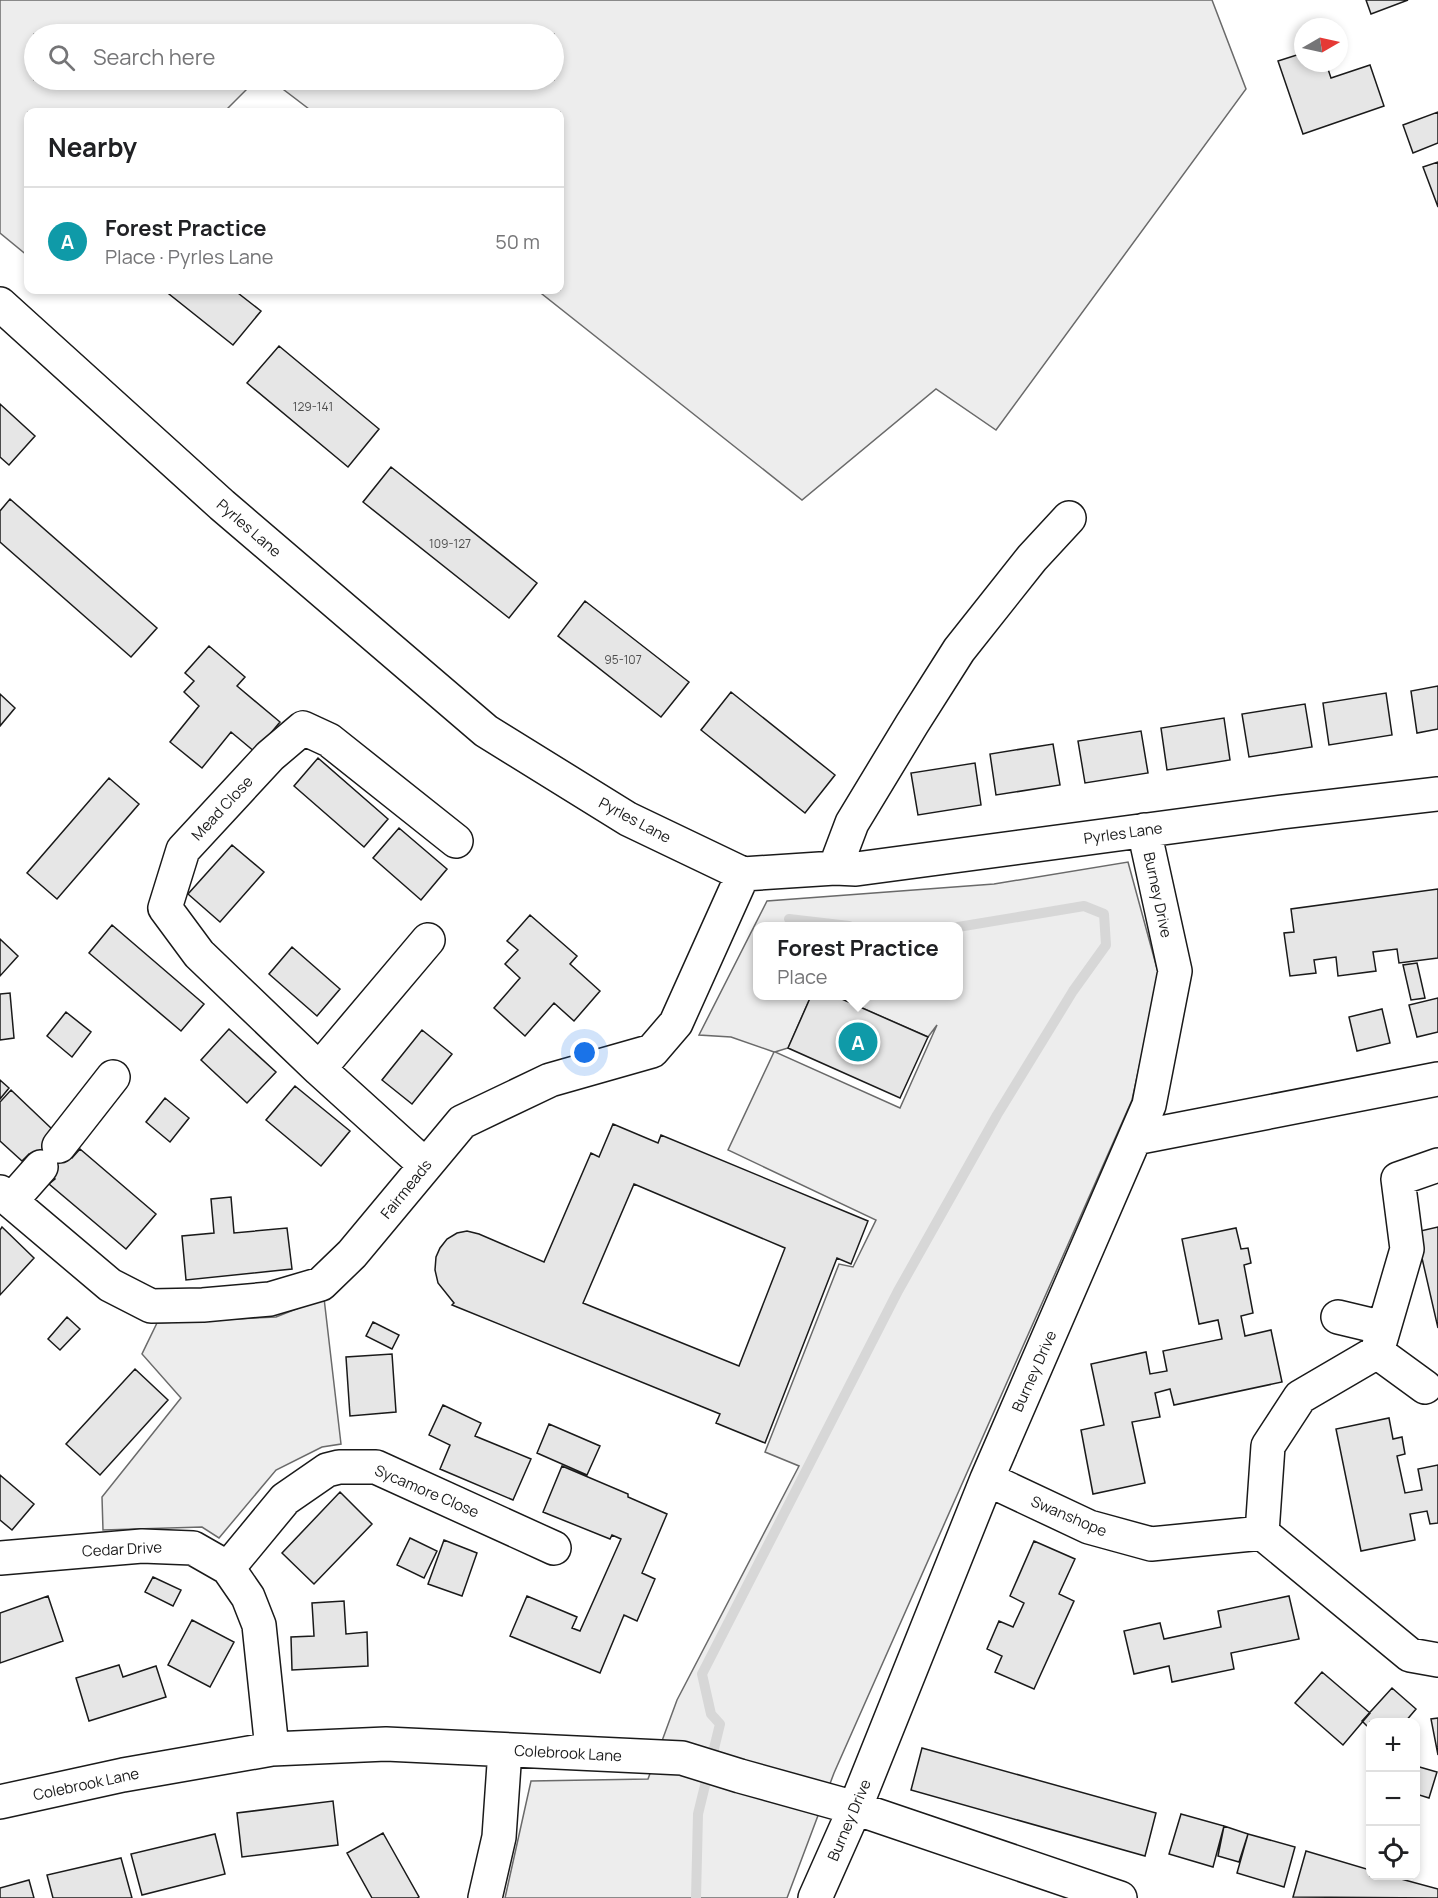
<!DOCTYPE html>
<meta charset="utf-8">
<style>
body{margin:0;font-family:Manrope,sans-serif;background:#f6f6f6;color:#202124}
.controls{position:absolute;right:18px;bottom:18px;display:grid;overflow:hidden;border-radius:12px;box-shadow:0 3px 9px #0003}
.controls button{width:54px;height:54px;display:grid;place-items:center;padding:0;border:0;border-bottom:2px solid #e0e0e0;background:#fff;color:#202124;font:30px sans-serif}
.compass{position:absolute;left:1294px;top:18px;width:54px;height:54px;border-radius:50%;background:#fff;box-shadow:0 3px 9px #0003;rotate:81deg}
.you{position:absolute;left:585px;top:1053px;width:21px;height:21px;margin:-15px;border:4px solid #fff;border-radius:50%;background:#1a73e8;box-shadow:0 0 0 9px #1a73e833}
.badge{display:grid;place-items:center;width:39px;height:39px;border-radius:50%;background:#c62828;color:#fff;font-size:20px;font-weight:700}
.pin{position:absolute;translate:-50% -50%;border:3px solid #fff;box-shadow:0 2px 6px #0006}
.popup{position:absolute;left:753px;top:922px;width:210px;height:78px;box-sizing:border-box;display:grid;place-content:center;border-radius:12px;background:#fff;filter:drop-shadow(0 2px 4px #0005);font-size:20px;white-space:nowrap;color:#757577}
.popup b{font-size:22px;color:#202124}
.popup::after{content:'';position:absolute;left:50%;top:100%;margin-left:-12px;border:12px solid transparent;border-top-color:#fff}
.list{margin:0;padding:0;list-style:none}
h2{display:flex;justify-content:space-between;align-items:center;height:78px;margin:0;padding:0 24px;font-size:26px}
h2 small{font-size:20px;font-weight:400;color:#757577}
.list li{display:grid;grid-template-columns:39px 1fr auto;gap:18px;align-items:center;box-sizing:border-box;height:108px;padding:0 24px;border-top:2px solid #e0e0e0}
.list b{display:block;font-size:22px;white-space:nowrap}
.list p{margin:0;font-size:20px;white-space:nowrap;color:#757577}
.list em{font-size:20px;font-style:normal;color:#757577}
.icon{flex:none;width:33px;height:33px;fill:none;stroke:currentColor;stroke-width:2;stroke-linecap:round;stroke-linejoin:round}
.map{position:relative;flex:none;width:1438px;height:1898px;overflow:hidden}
.search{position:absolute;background:#fff;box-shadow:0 3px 9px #0003;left:24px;top:24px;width:540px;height:66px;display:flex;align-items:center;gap:15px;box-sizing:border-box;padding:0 21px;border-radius:33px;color:#757577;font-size:22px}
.panel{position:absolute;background:#fff;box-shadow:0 3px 9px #0003;left:24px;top:108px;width:540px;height:186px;border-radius:12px}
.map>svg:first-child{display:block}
</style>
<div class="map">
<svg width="1438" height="1898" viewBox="0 0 1438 1898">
<rect width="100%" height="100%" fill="#fff"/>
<path fill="#ededed" stroke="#6a6a6a" stroke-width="1.5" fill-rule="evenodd" d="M0,0H1212L1246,89L996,430L936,389L802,500L537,290H560V112H313L271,80H554V34H34V80H256L224,112H28V256L0,233Z
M1128,862L1159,976L1132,1100L834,1773L787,1898H505L531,1781L648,1779L677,1700L799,1466L765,1452L839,1264L853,1267L876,1220L728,1150L774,1052L731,1037L699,1035L767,901L994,884ZM758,926H958V996H835L928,1037L937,1025L900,1108L775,1052L788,1048L811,996H758Z
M324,1298L341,1444L322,1447L276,1470L219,1538L202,1527L103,1530L102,1497L181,1398L142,1354L157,1323L276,1317Z"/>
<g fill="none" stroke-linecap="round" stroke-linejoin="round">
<path stroke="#d7d7d7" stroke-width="10" d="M789,919L849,926
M696,1898L698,1814L720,1724L711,1714L702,1674L898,1291L997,1115L1073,991L1106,945L1104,914L1084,906L958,927"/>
</g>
<path fill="#e6e6e6" stroke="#1a1a1a" stroke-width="1.5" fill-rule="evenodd" d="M1366,0H1408L1371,14Z
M1303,53V63H1326L1331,78L1370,65L1384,106L1303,134L1278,61Z
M1438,112V143L1413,153L1403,125Z
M1438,162V207L1423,167Z
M164,290H234L261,311L233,345Z
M279,346L379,429L348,467L247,383Z
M0,404L35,436L9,465L0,457Z
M391,467L537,583L509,618L363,502Z
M10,499L157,628L131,657L0,542V511Z
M585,601L689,682L661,717L558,636Z
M209,646L245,677L237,686L280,722L255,752L231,732L202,768L170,742L199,706L184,692L194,681L185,673Z
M1438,686V729L1417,733L1411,691Z
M731,692L835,775L805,813L701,730Z
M1386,693L1392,735L1329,745L1323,703Z
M0,694L15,708L0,726Z
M1305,704L1312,747L1249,757L1242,714Z
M1224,718L1230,760L1167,770L1161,728Z
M1141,731L1148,773L1085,783L1078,741Z
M1053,744L1060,785L996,795L990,754Z
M318,758L388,819L364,847L294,786Z
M975,763L981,805L918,815L911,773Z
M109,778L139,804L57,899L27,873Z
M399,828L447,869L421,900L373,858Z
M232,845L264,872L220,922L188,894Z
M1438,889V958L1399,963L1397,949L1373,952L1376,971L1338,976L1336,957L1314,960L1316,973L1290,976L1284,933L1294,932L1291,909Z
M530,915L577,956L570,964L600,991L574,1021L554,1003L525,1036L494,1008L520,978L505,964L518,950L507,941Z
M112,925L204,1004L181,1031L89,953Z
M0,939L18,956L0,976Z
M292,947L340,989L317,1016L269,974Z
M1417,963L1425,998L1411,1000L1403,965Z
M10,993L14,1038L0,1040V994Z
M811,996H835L928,1037L900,1098L788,1048Z
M1438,998V1032L1417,1037L1409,1005Z
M1382,1009L1390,1043L1357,1051L1349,1017Z
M66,1012L91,1032L72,1057L47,1036Z
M229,1029L276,1072L247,1103L201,1060Z
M422,1030L452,1054L412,1104L382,1080Z
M0,1080L9,1088L0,1099Z
M295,1086L350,1131L321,1166L266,1120Z
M11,1090L52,1129L47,1135L72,1158L80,1149L156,1214L126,1249L49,1184L55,1179L29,1154L22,1161L0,1141V1102Z
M165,1098L189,1118L170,1142L146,1122Z
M613,1124L658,1143L661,1135L868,1221L851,1264L837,1258L765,1443L716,1423L720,1414L457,1307L452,1305L454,1303L438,1283L435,1270L436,1257L440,1248L447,1239L457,1233L467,1231L479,1234L544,1262L591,1153L599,1157ZM634,1184L785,1248L739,1366L583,1303Z
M231,1197L234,1233L287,1228L292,1269L186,1280L182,1236L214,1233L211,1199Z
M2,1227L34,1258L0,1295V1230Z
M1438,1227V1328L1416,1232Z
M1236,1228L1241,1249L1248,1248L1251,1263L1244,1265L1253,1313L1241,1316L1245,1336L1271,1330L1282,1382L1174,1405L1170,1389L1155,1393L1160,1417L1132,1422L1145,1483L1093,1494L1081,1430L1104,1425L1091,1364L1146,1352L1150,1374L1167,1371L1163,1351L1222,1339L1218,1320L1199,1324L1182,1239Z
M67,1317L80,1329L60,1350L48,1339Z
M373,1322L399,1335L392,1349L366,1336Z
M392,1354L396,1412L350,1416L346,1357Z
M135,1369L168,1400L100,1475L66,1444Z
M443,1405L481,1423L475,1436L531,1459L513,1500L440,1469L450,1445L429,1435Z
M1389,1418L1393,1439L1402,1437L1405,1454L1397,1456L1405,1493L1422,1490L1418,1469L1438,1465V1523L1430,1524L1427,1511L1410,1514L1415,1540L1361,1551L1336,1429Z
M549,1424L600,1446L587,1475L537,1453Z
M562,1466L628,1494V1497L667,1514L642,1573L655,1579L637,1621L624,1615L600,1673L510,1636L527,1596L577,1617L572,1628L580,1631L621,1539L612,1535L610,1539L543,1512Z
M0,1475L34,1504L12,1530L0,1520Z
M340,1492L372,1524L314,1584L282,1553Z
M410,1538L437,1551L424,1578L397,1565Z
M444,1540L477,1553L462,1596L428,1584Z
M1034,1541L1075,1559L1059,1594L1074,1601L1034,1689L995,1672L1002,1656L987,1649L999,1621L1013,1627L1024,1603L1010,1596Z
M153,1577L181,1590L173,1606L145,1592Z
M48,1596L63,1641L0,1663V1613Z
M1289,1596L1299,1639L1231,1653L1234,1669L1172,1682L1169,1666L1134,1674L1124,1631L1160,1623L1164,1639L1221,1627L1218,1611Z
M344,1601L346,1634L367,1632L368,1666L292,1670L291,1637L314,1636L312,1603Z
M192,1620L234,1642L210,1687L168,1665Z
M119,1665L123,1677L156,1666L166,1697L89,1721L76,1678Z
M1322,1672L1370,1713L1343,1745L1295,1703Z
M1392,1688L1416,1709L1405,1722H1370V1729L1362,1721Z
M1438,1718V1755L1431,1719Z
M922,1748L1156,1813L1145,1856L911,1790Z
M1416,1766L1437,1772L1429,1798L1416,1794Z
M333,1801L338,1845L242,1857L237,1813Z
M1181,1814L1224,1826L1213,1867L1169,1854Z
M1224,1826L1248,1834L1239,1862L1218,1856Z
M383,1833L419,1897L417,1898H372L347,1853Z
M215,1834L225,1874L142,1895L131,1854Z
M1248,1834L1295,1847L1284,1887L1237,1873Z
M1306,1851L1370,1870V1876H1390L1438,1889V1898L1293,1897Z
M121,1858L132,1898H53L47,1875Z
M29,1880L34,1898H0V1888Z"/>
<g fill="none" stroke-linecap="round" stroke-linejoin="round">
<g stroke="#1a1a1a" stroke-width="36">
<path id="minor" d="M0,304L222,505L486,731L628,819L743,874L835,868L856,869L1282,812L1438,794
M835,868L852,823L912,724L959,650L1032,558L1069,518
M319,1069L428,940
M1135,1138L1438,1079
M59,1146L113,1077
M425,1165L319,1069L199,954L165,908L183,850L270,756L303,728L329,740L456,841
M0,1192L110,1285L151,1306L203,1305L270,1299L321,1284L352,1254L462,1122L550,1080L652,1051L676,1023L743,874
M11,1201L41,1167
M1338,1317L1384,1328
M1377,1352L1407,1249L1398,1179L1438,1165
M1377,1352L1425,1387
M987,1479L1089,1527L1151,1544L1262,1533L1410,1655L1438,1660
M1262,1533L1268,1446L1300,1397L1377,1352
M0,1558L142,1546L193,1548L228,1568L248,1597L259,1625L272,1749
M228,1568L285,1499L327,1470L339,1467H376L554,1548
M0,1802L123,1775L272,1749L386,1744L682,1758L740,1776L855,1808L1120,1898
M485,1898L499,1837L505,1750
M815,1898L855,1808L987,1479L1149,1105L1175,971L1144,830"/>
</g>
<use href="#minor" stroke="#fff" stroke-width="33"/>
</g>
<g text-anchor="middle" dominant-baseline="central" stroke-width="4.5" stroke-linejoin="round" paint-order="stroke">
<g font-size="12" fill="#4d4d4d">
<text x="313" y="406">129-141</text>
<text x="450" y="543">109-127</text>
<text x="623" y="659">95-107</text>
</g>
<g font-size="15" fill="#1a1a1a" stroke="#fff">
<text transform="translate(249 528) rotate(41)">Pyrles Lane</text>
<text transform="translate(222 808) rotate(-47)">Mead Close</text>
<text transform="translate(635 820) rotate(28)">Pyrles Lane</text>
<text transform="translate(1123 833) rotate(-8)">Pyrles Lane</text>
<text transform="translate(1158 895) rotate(78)">Burney Drive</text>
<text transform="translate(406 1189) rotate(-51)">Fairmeads</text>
<text transform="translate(1034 1371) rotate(-66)">Burney Drive</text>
<text transform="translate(427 1491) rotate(23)">Sycamore Close</text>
<text transform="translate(1069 1516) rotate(23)">Swanshope</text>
<text transform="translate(122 1549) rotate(-3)">Cedar Drive</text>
<text transform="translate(568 1753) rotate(3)">Colebrook Lane</text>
<text transform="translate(86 1784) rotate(-12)">Colebrook Lane</text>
<text transform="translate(849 1820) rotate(-67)">Burney Drive</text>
</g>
</g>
</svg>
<div class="controls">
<button>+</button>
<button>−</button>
<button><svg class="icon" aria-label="locate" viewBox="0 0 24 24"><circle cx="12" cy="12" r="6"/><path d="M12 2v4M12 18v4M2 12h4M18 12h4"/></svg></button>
</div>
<svg class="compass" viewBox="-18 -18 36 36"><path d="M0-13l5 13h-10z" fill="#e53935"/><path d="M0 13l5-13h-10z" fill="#757577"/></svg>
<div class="you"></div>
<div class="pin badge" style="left:858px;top:1042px;background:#0f9aa8">A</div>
<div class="popup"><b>Forest Practice</b>Place</div>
<div class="search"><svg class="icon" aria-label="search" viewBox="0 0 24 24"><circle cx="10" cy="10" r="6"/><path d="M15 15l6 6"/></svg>Search here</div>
<section class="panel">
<h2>Nearby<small></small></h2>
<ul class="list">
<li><span class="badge" style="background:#0f9aa8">A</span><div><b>Forest Practice</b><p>Place · Pyrles Lane</p></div><em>50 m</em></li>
</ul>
</section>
</div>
